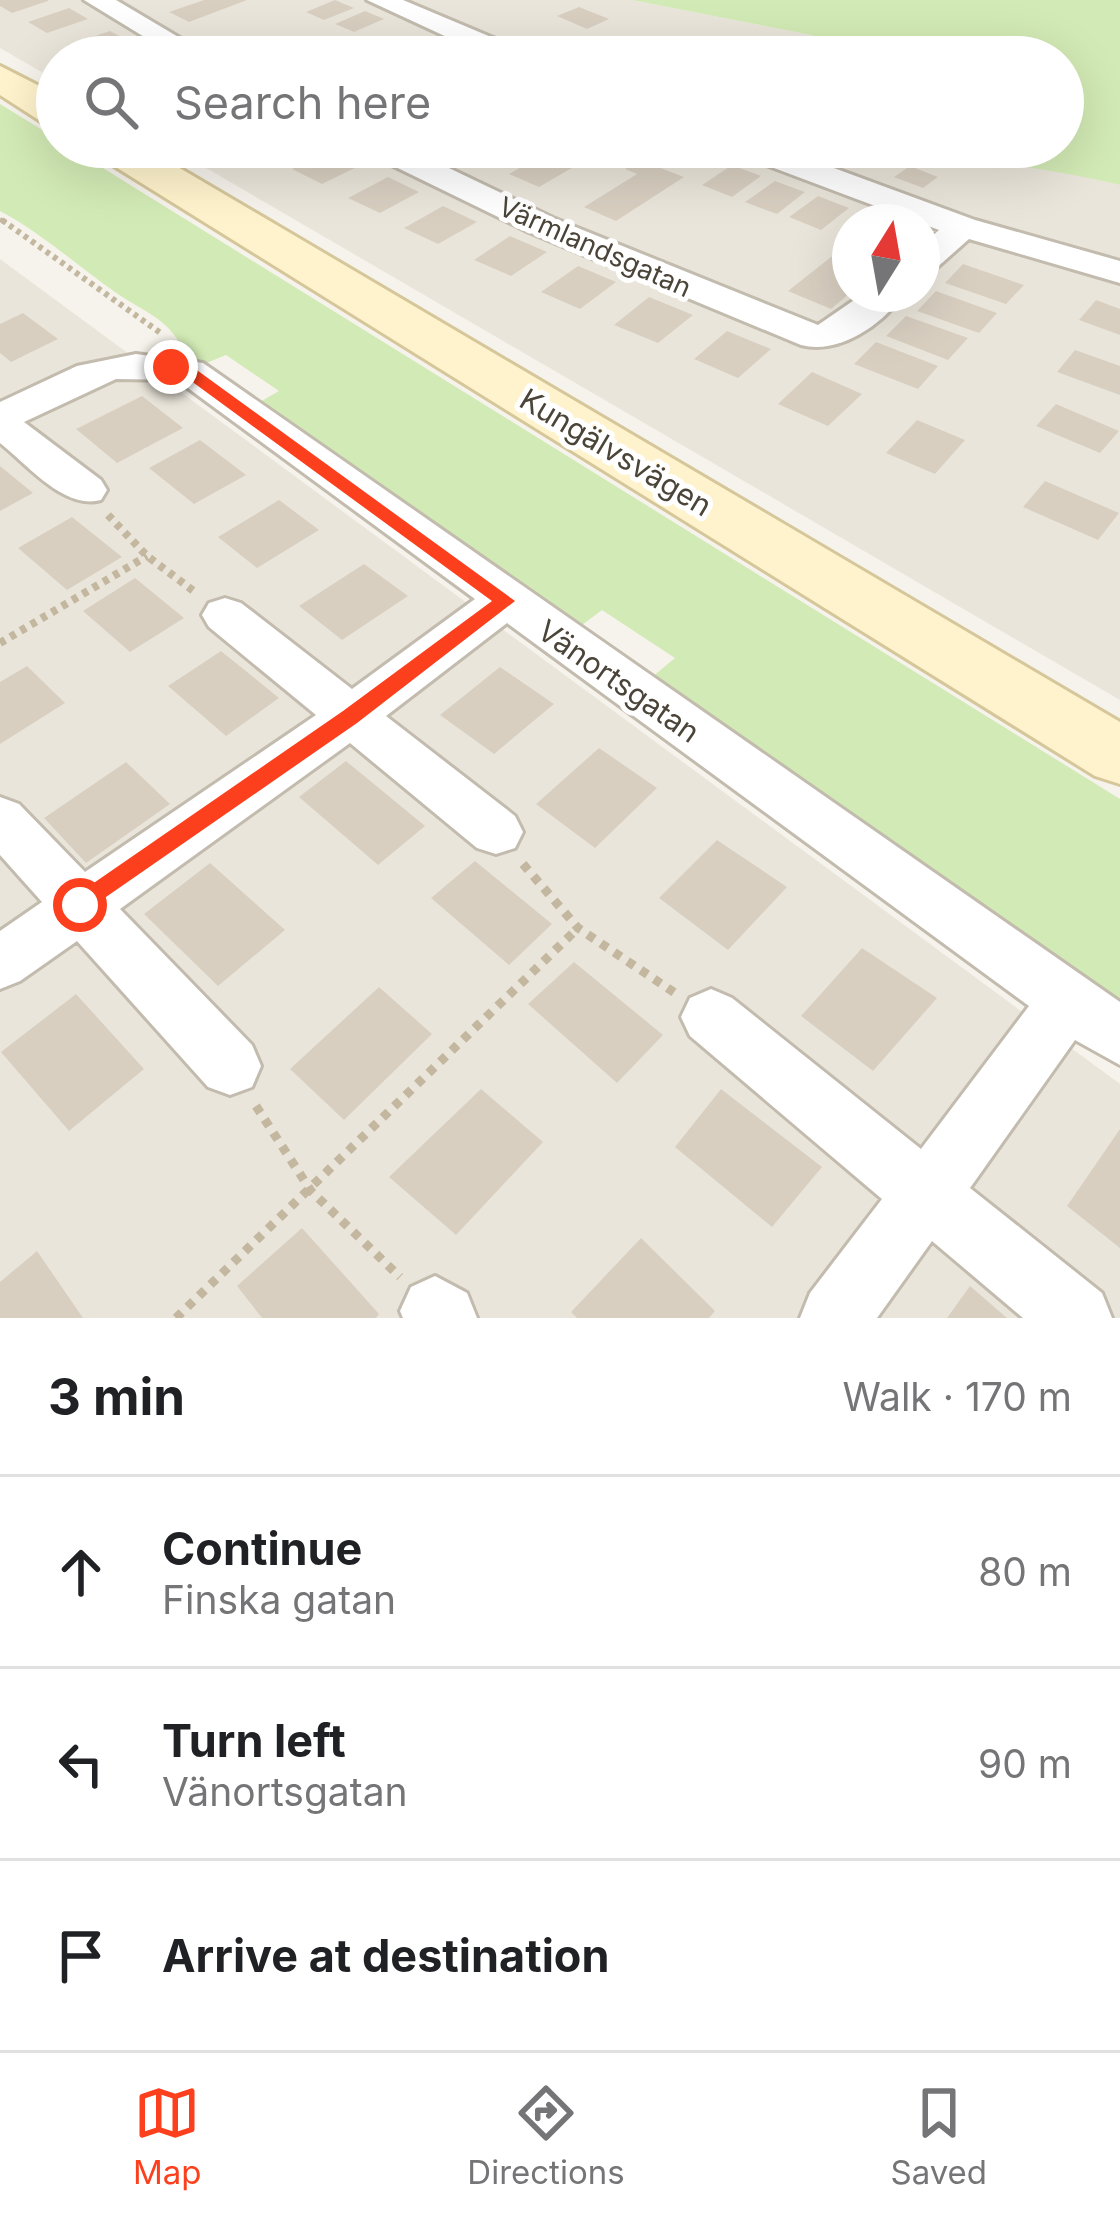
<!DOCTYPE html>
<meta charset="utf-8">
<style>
body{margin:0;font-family:Inter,sans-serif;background:#f2f2f2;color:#202124}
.compass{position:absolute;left:832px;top:204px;width:108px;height:108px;border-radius:50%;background:#fff;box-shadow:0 12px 48px #0002;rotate:11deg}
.stop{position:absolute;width:36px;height:36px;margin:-27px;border:9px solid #fc3f1d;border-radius:50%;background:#fff}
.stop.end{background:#fc3f1d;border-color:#fff;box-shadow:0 3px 12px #0008}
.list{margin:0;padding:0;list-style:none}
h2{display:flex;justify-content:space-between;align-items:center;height:156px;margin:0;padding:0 48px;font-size:51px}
h2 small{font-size:39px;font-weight:400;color:#757577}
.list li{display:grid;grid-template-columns:78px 1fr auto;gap:36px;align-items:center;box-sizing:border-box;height:192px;padding:0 48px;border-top:3px solid #e0e0e0}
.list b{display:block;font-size:45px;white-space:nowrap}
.list p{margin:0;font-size:39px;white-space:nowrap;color:#757577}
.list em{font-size:39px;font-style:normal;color:#757577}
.icon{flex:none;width:66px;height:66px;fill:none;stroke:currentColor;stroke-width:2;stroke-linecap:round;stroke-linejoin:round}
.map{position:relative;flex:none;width:1120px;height:1318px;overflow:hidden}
.search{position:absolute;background:#fff;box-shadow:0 12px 48px #0002;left:36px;right:36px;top:36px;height:132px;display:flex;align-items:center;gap:30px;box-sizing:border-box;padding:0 42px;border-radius:66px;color:#757577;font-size:45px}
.sheet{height:732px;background:#fff}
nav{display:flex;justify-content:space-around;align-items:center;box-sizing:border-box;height:168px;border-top:3px solid #e0e0e0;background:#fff;font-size:33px;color:#757577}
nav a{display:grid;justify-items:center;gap:6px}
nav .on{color:#fc3f1d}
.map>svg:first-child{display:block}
</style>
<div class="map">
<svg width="1120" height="1318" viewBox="0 0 1120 1318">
<rect width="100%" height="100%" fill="#f6f3ec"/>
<path fill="#eae5da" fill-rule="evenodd" d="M0,0H632L811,35L855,57H57V81L0,48Z
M170,147H911L966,159L1052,168L1120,185V700ZM850,222H922V294H850Z
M0,259L1120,1084V1318H0Z"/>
<path fill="#d2eab5" d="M632,0H1120V185C1051,168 981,162 911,147H1063V57H855L811,35Z
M0,104L57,139V147H69L1120,799V1007L651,678L675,658L602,610L578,628L258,403L279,391L226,355L204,364L183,352C173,320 140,310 115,292C75,264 43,234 0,211Z"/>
<path fill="#d8cfc1" d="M0,0H48V1L12,13L0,6Z
M204,0H247L189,22L169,12Z
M335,0L354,8L324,20L306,12Z
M579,7L609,19L587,29L557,16Z
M69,8L88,19L47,33L28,22Z
M365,11L384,19L354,32L335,24Z
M110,31L131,42L90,57L67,45Z
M671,37L710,51L699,57H672L649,48Z
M366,43L388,53L333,57Z
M556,147H608L539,187L509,174Z
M334,149L363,164L322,184L292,169Z
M640,160L684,177L616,221L584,207L637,174L625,169Z
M732,165L761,176L732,197L702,185Z
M910,166L938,177L923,188L894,177Z
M388,177L419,192L380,213L348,198Z
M775,181L805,192L777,214L745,202Z
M818,196L849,208L821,230L789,217Z
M443,206L477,222L438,244L404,228Z
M510,236L547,252L511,276L474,260Z
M850,242V293L831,309L788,291Z
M963,264L1024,285L1006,304L945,283Z
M578,266L616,282L580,309L541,292Z
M936,291L997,313L979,333L917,311Z
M649,297L693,315L658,343L614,325Z
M1096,300L1120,309V335L1079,320Z
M23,313L58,339L11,362L0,353V324Z
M906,316L968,338L948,360L886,336Z
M727,331L771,349L738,378L694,359Z
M876,342L938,366L918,389L854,364Z
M1075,350L1120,366V395L1057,372Z
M812,372L862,394L828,426L778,404Z
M142,396L183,428L117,463L76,429Z
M1056,404L1119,431L1100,453L1036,426Z
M917,420L965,440L935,474L886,453Z
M200,440L246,475L194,504L149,468Z
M0,466L33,493L0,511Z
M1045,481L1119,513L1098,540L1023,507Z
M279,500L319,530L257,568L218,537Z
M72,517L122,557L67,590L18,548Z
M364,564L408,596L342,640L299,606Z
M135,578L184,618L130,652L83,611Z
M221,651L279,698L226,736L168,686Z
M27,666L65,703L0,744V682Z
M500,667L554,704L494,754L440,715Z
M599,748L657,788L595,848L536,804Z
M346,761L425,826L378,865L299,797Z
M126,762L170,804L86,863L44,818Z
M717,840L787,887L728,950L659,898Z
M475,861L552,924L509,965L431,898Z
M210,863L285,930L218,986L144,914Z
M862,948L937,998L873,1071L801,1016Z
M574,962L663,1035L617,1083L528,1004Z
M379,987L432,1034L344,1120L290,1069Z
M76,994L144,1069L69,1131L1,1052Z
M481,1089L543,1142L456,1235L389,1177Z
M721,1089L822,1167L772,1227L675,1147Z
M1120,1129V1248L1067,1206Z
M302,1228L379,1314L376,1318H262L237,1286Z
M641,1238L715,1311L709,1318H577L571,1312Z
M37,1251L83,1318H0V1282Z
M970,1286L1007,1318H947Z"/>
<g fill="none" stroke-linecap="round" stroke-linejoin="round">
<g stroke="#c2bbae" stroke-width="6">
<path id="minor" d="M84,0H116L212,57H177Z
M367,0H403L524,51L528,57H490Z
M364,147H405L553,218L818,325L863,294H904C882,325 839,355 801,345L529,232L369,154Z
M732,147H777L975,220L1120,261V283L969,239L934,270L922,274V245L939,230L737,154Z
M136,354L203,363L1120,1002V1065L1075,1040L970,1188L1102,1293L1112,1318H1023L932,1241L877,1318H800L810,1293L882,1199L690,1036L681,1017L690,998L711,989L732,998L921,1149L1029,1006L507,623L386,716L515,816L523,832L515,848L496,854L477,848L350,743L120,909L252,1045L261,1066L252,1087L230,1095L208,1087L77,941L20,981L0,989V931L42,902L0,855V797L19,804L85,872L316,715L209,627L202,615L209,603L225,598L241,603L352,689L475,599L177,380L116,379L24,422L101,480L107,490L101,500C64,510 28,465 0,443V402L77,366Z
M435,1276L467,1293L477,1318H403L400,1311L411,1287Z"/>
</g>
<g stroke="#d6c79b" stroke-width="6">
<path id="secondary" d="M0,66L57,95V125L42,122L0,95Z
M91,147H144L1120,722V784L1095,776L98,156Z"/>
</g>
<path stroke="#c4b79f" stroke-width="4.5" stroke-dasharray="3 3" stroke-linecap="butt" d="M0,219L6,223"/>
<path stroke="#c4b79f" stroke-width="6" stroke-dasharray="4.5 4.5" stroke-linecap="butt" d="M2,220L162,334"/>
<path stroke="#c4b79f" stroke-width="8" stroke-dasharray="6 6" stroke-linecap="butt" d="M108,515L147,556L195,592
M0,643L147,556"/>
<path stroke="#c4b79f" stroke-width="9" stroke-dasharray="8 8" stroke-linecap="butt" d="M523,864L578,928L675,993
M256,1106L311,1191L400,1277
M176,1318L578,928"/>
<use href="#minor" fill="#fff" fill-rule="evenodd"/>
<use href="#secondary" fill="#fff3cd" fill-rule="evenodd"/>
</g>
<path fill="#fc3f1d" d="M171,362L194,368L515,601L357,723L80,915L72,912V898L343,711L492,601L183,375L165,370L163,367Z"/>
<g text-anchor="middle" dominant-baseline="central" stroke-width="10" stroke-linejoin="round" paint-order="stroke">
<g font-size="27" fill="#4b4439" stroke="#fff">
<text transform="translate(595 247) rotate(24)">Värmlandsgatan</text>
</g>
<g font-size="30" fill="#4b4439" stroke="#fff">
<text transform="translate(616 452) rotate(31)">Kungälvsvägen</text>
<text transform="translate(619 681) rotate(35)">Vänortsgatan</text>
</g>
</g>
</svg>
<svg class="compass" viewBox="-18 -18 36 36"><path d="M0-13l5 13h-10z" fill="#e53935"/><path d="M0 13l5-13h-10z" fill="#757577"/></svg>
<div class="stop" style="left:80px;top:905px"></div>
<div class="stop end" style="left:171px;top:367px"></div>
<div class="search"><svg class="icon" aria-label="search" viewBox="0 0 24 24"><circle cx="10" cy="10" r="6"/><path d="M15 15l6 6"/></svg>Search here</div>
</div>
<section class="sheet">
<h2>3 min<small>Walk · 170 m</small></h2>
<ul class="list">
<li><svg class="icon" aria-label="ahead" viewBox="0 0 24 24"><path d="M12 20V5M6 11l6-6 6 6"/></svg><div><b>Continue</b><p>Finska gatan</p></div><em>80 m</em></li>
<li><svg class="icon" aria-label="left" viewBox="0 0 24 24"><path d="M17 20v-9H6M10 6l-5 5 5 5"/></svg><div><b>Turn left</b><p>Vänortsgatan</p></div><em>90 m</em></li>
<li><svg class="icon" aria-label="arrive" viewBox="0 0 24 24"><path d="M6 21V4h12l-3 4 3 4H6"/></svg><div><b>Arrive at destination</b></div></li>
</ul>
</section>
<nav>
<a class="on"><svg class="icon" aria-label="map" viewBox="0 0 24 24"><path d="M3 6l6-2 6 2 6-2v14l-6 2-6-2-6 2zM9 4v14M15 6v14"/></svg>Map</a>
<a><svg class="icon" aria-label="directions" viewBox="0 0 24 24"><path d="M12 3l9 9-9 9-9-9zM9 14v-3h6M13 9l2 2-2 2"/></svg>Directions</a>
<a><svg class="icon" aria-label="saved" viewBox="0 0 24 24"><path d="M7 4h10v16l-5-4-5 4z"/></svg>Saved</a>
</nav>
